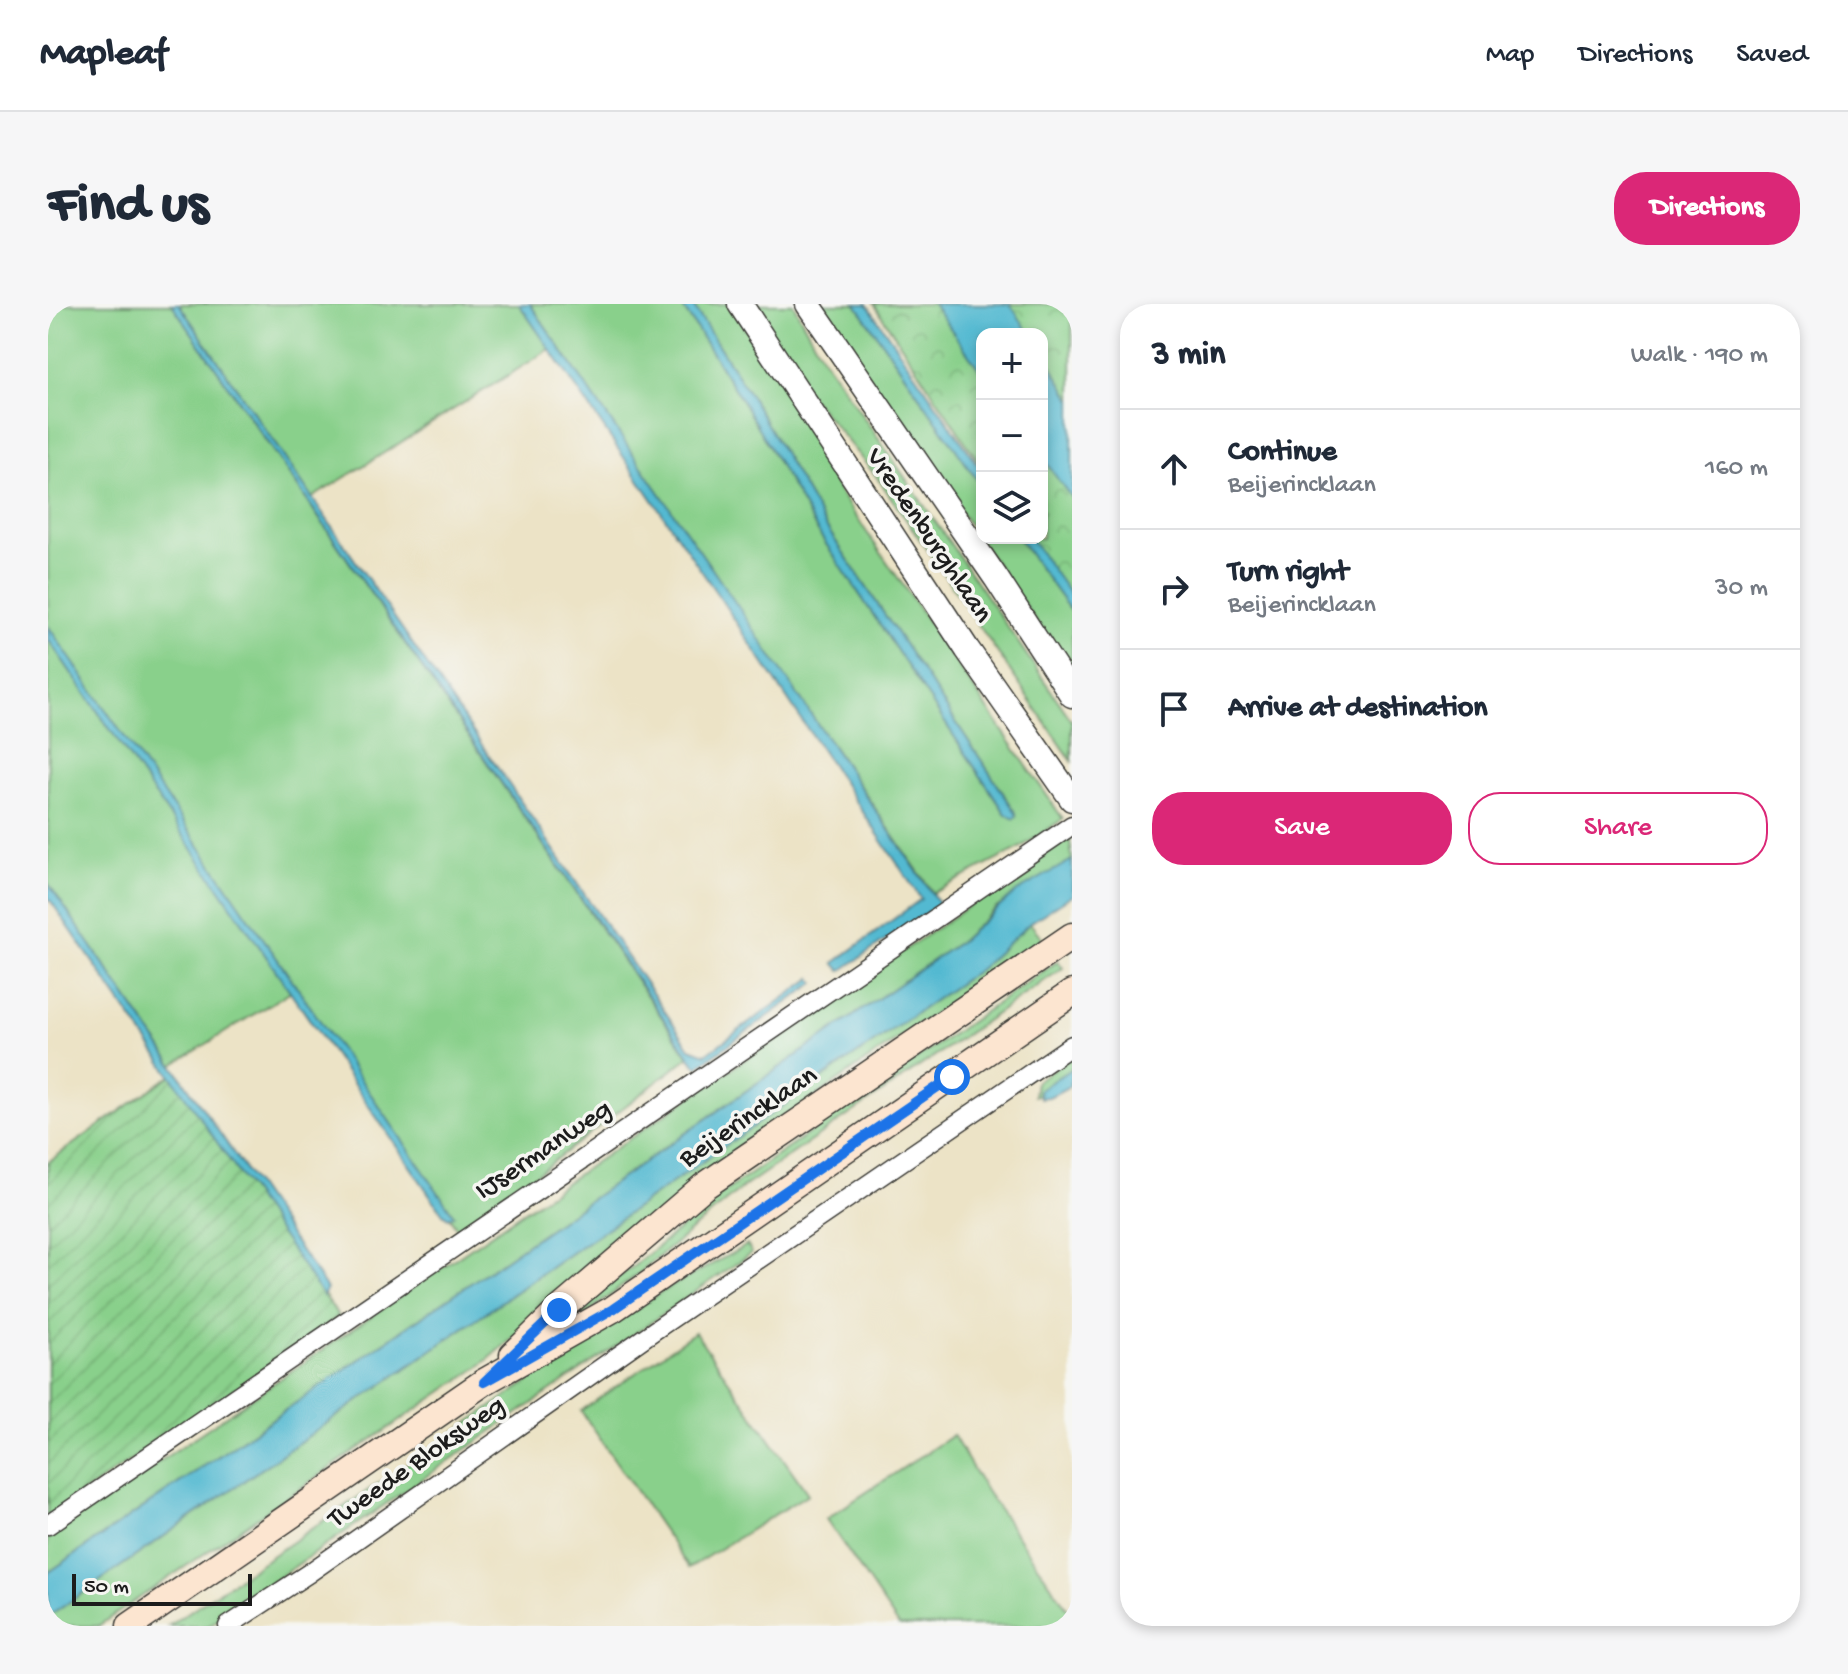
<!DOCTYPE html>
<meta charset="utf-8">
<style>
body{margin:0;font-family:"Gochi Hand",sans-serif;background:#f6f6f7;color:#1f2937}
.controls{position:absolute;right:24px;top:24px;display:grid;overflow:hidden;border-radius:16px;box-shadow:0 4px 12px #0003}
.controls button{width:72px;height:72px;display:grid;place-items:center;padding:0;border:0;border-bottom:2px solid #e0e1e3;background:#fff;color:#1f2937;font:40px sans-serif}
.scale{position:absolute;left:24px;bottom:20px;width:180px;box-sizing:border-box;padding-left:8px;border:4px solid #1c1c1c;border-top:0;font-size:22px;line-height:28px;white-space:nowrap;color:#1c1c1c;-webkit-text-stroke:6px #f6f6f2;paint-order:stroke}
.stop{position:absolute;width:24px;height:24px;margin:-18px;border:6px solid #1a73e8;border-radius:50%;background:#fff}
.stop.end{background:#1a73e8;border-color:#fff;box-shadow:0 2px 8px #0008}
.list{margin:0;padding:0;list-style:none}
h2{display:flex;justify-content:space-between;align-items:center;height:104px;margin:0;padding:0 32px;font-size:34px}
h2 small{font-size:26px;font-weight:400;color:#747a83}
.list li{display:grid;grid-template-columns:52px 1fr auto;gap:24px;align-items:center;box-sizing:border-box;height:120px;padding:0 32px;border-top:2px solid #e0e1e3}
.list b{display:block;font-size:30px;white-space:nowrap}
.list p{margin:0;font-size:26px;white-space:nowrap;color:#747a83}
.list em{font-size:26px;font-style:normal;color:#747a83}
.actions{display:flex;gap:16px;padding:24px 32px}
.actions a{flex:1;padding:18px 0;border:2px solid #db2777;border-radius:32px;text-align:center;font-size:28px;color:#db2777}
.actions .main{background:#db2777;color:#fff}
.icon{flex:none;width:44px;height:44px;fill:none;stroke:currentColor;stroke-width:2;stroke-linecap:round;stroke-linejoin:round}
.map{position:relative;flex:none;width:1024px;height:1322px;overflow:hidden;border-radius:32px}
header{display:flex;align-items:center;gap:48px;box-sizing:border-box;height:112px;padding:0 40px;background:#fff;border-bottom:2px solid #e0e1e3}
header strong{font-size:38px}
nav{display:flex;gap:44px;margin-inline-start:auto;font-size:28px}
.intro{display:flex;align-items:center;justify-content:space-between;box-sizing:border-box;height:192px;padding:0 48px}
h1{margin:0;font-size:56px}
.button{padding:20px 36px;border-radius:32px;background:#db2777;color:#fff;font-size:28px;font-weight:700}
main{display:flex;gap:48px;padding:0 48px}
aside{flex:1;background:#fff;border-radius:32px;box-shadow:0 4px 12px #0003}
.map>svg:first-child{display:block}
</style>
<header>
<strong>Mapleaf</strong>
<nav><a>Map</a><a>Directions</a><a>Saved</a></nav>
</header>
<div class="intro"><h1>Find us</h1><a class="button">Directions</a></div>
<main>
<div class="map">
<svg width="1024" height="1322" viewBox="0 0 1024 1322">
<defs>
<pattern id="park-crowns" width="20" height="18" patternUnits="userSpaceOnUse" patternTransform="scale(2)"><rect width="20" height="18" fill="#89d08b"/><path d="M2 6a3 3 0 1 1 6 0M12 15a3 3 0 1 1 6 0" fill="none" stroke="#76b277"/></pattern>
<pattern id="garden-furrows" width="10" height="10" patternUnits="userSpaceOnUse" patternTransform="scale(2)"><rect width="10" height="10" fill="#89d08b"/><path d="M-1 1l2-2M0 10L10 0M9 11l2-2" fill="none" stroke="#76b277"/></pattern>
</defs>
<rect width="100%" height="100%" fill="#f6f6f2"/>
<filter id="ink" filterUnits="userSpaceOnUse"><feTurbulence type="fractalNoise" baseFrequency=".0125" numOctaves="2"/><feDisplacementMap in="SourceGraphic" scale="16" xChannelSelector="R" yChannelSelector="G"/><feConvolveMatrix kernelMatrix="1 2 1 2 8 2 1 2 1" color-interpolation-filters="sRGB"/></filter>
<filter id="wash" filterUnits="userSpaceOnUse"><feTurbulence type="fractalNoise" baseFrequency=".006" numOctaves="4" result="noise"/><feDisplacementMap in="SourceGraphic" scale="32" xChannelSelector="R" yChannelSelector="G"/><feGaussianBlur stdDeviation="1.8" result="paint"/><feColorMatrix in="noise" values="0 0 0 0 0 0 0 0 0 0 0 0 0 0 0 0 0 1.4 0 .05"/><feComposite in="paint" operator="in"/></filter>
<g filter="url(#wash)">
<rect width="100%" height="100%" fill="#ece3c6"/>
<path fill="#89d08b" stroke="#527654" stroke-width="2" d="M0,0H124L641,753L412,929L247,684L0,330Z
M131,0H471L502,45L264,194Z
M482,0H633L698,103L772,231L958,510L967,507L777,221L705,96L644,0H684L735,80L792,189L1015,515L972,544L885,589Z
M700,0H745L775,54L1024,417V457L829,173L751,79Z
M769,0H808L934,183V234H970L1024,309V370Z
M0,335L243,687L125,761L0,579Z
M1024,531L1022,537L1024,556L948,604L914,636L449,961L0,1269V1234Z
M982,619L994,634L690,847L567,946L435,1060L50,1322H0V1313L933,664Z
M1010,657L1015,664L693,885L589,971L501,1038L511,1014L586,962L679,886Z
M1024,752V764L991,786L990,791L986,792L988,777Z
M699,941L704,949L160,1322H120L613,988Z
M647,1028L760,1190L641,1264L533,1107Z
M905,1131L938,1187L1024,1311V1322H851L778,1215Z"/>
<path fill="url(#park-crowns)" stroke="#527654" stroke-width="2" d="M826,0H1024V299L981,234H994V30H934V163Z"/>
<path fill="url(#garden-furrows)" stroke="#527654" stroke-width="2" d="M126,769L291,1013L0,1213V858Z"/>
<path fill="#53b9d1" stroke="#386a76" stroke-width="2" d="M124,0H131L642,744L658,750L764,674L767,679L649,763Z
M471,0H482L691,304L891,600L793,667L786,659L873,595L674,297Z
M633,0H644L705,96L777,221L967,507L969,512L966,515L958,510L772,231L698,103Z
M808,0H819L934,167V183Z
M885,0H962L982,30H934V69Z
M994,47L1024,96V195L994,153Z
M970,234H982L1024,293V309Z
M0,322L406,911L400,914L395,910L0,335Z
M1024,556V591L982,619L933,664L0,1313V1269L449,961L914,636L968,588Z
M0,579L279,985L275,992L0,593Z
M1024,764L1022,782L1001,793L992,794L991,786Z"/>
</g>
<g filter="url(#ink)">
<g fill="none" stroke-linecap="round" stroke-linejoin="round">
<g stroke="#3b3a36" stroke-width="21">
<path id="minor" d="M0,1221L1024,521
M180,1322L261,1269L607,1026L1024,741"/>
</g>
<g stroke="#3b3a36" stroke-width="27">
<path id="tertiary" d="M692,0L919,345L1024,495
M760,0L948,274L1024,391"/>
</g>
<g stroke="#3b3a36" stroke-width="29">
<path id="secondary" d="M465,1051L511,1006L655,883L1024,632
M82,1322L436,1078L565,1005L1024,689"/>
</g>
<use href="#minor" stroke="#fff" stroke-width="18"/>
<use href="#tertiary" stroke="#fff" stroke-width="24"/>
<use href="#secondary" stroke="#fce5d0" stroke-width="26"/>
</g>
</g>
<g fill="none" stroke-linecap="round" stroke-linejoin="round" filter="url(#ink)">
<path stroke="#1a73e8" stroke-width="10" d="M511,1006L436,1078L565,1005L904,773"/>
</g>
<g text-anchor="middle" dominant-baseline="central" stroke-width="7" stroke-linejoin="round" paint-order="stroke">
<g font-size="28" fill="#1c1c1c" stroke="#f6f6f2">
<text transform="translate(880 232) rotate(56)">Vredenburghlaan</text>
<text transform="translate(701 814) rotate(-34)">Beijerincklaan</text>
<text transform="translate(496 847) rotate(-34)">IJsermanweg</text>
<text transform="translate(369 1159) rotate(-35)">Tweede Bloksweg</text>
</g>
</g>
</svg>
<div class="controls">
<button>+</button>
<button>−</button>
<button><svg class="icon" aria-label="layers" viewBox="0 0 24 24"><path d="M12 4l9 5-9 5-9-5zM3 14l9 5 9-5"/></svg></button>
</div>
<div class="scale">50 m</div>
<div class="stop" style="left:904px;top:773px"></div>
<div class="stop end" style="left:511px;top:1006px"></div>
</div>
<aside>
<h2>3 min<small>Walk · 190 m</small></h2>
<ul class="list">
<li><svg class="icon" aria-label="ahead" viewBox="0 0 24 24"><path d="M12 20V5M6 11l6-6 6 6"/></svg><div><b>Continue</b><p>Beijerincklaan</p></div><em>160 m</em></li>
<li><svg class="icon" aria-label="right" viewBox="0 0 24 24"><path d="M7 20v-9h11M14 6l5 5-5 5"/></svg><div><b>Turn right</b><p>Beijerincklaan</p></div><em>30 m</em></li>
<li><svg class="icon" aria-label="arrive" viewBox="0 0 24 24"><path d="M6 21V4h12l-3 4 3 4H6"/></svg><div><b>Arrive at destination</b></div></li>
</ul>
<div class="actions"><a class="main">Save</a><a>Share</a></div>
</aside>
</main>
